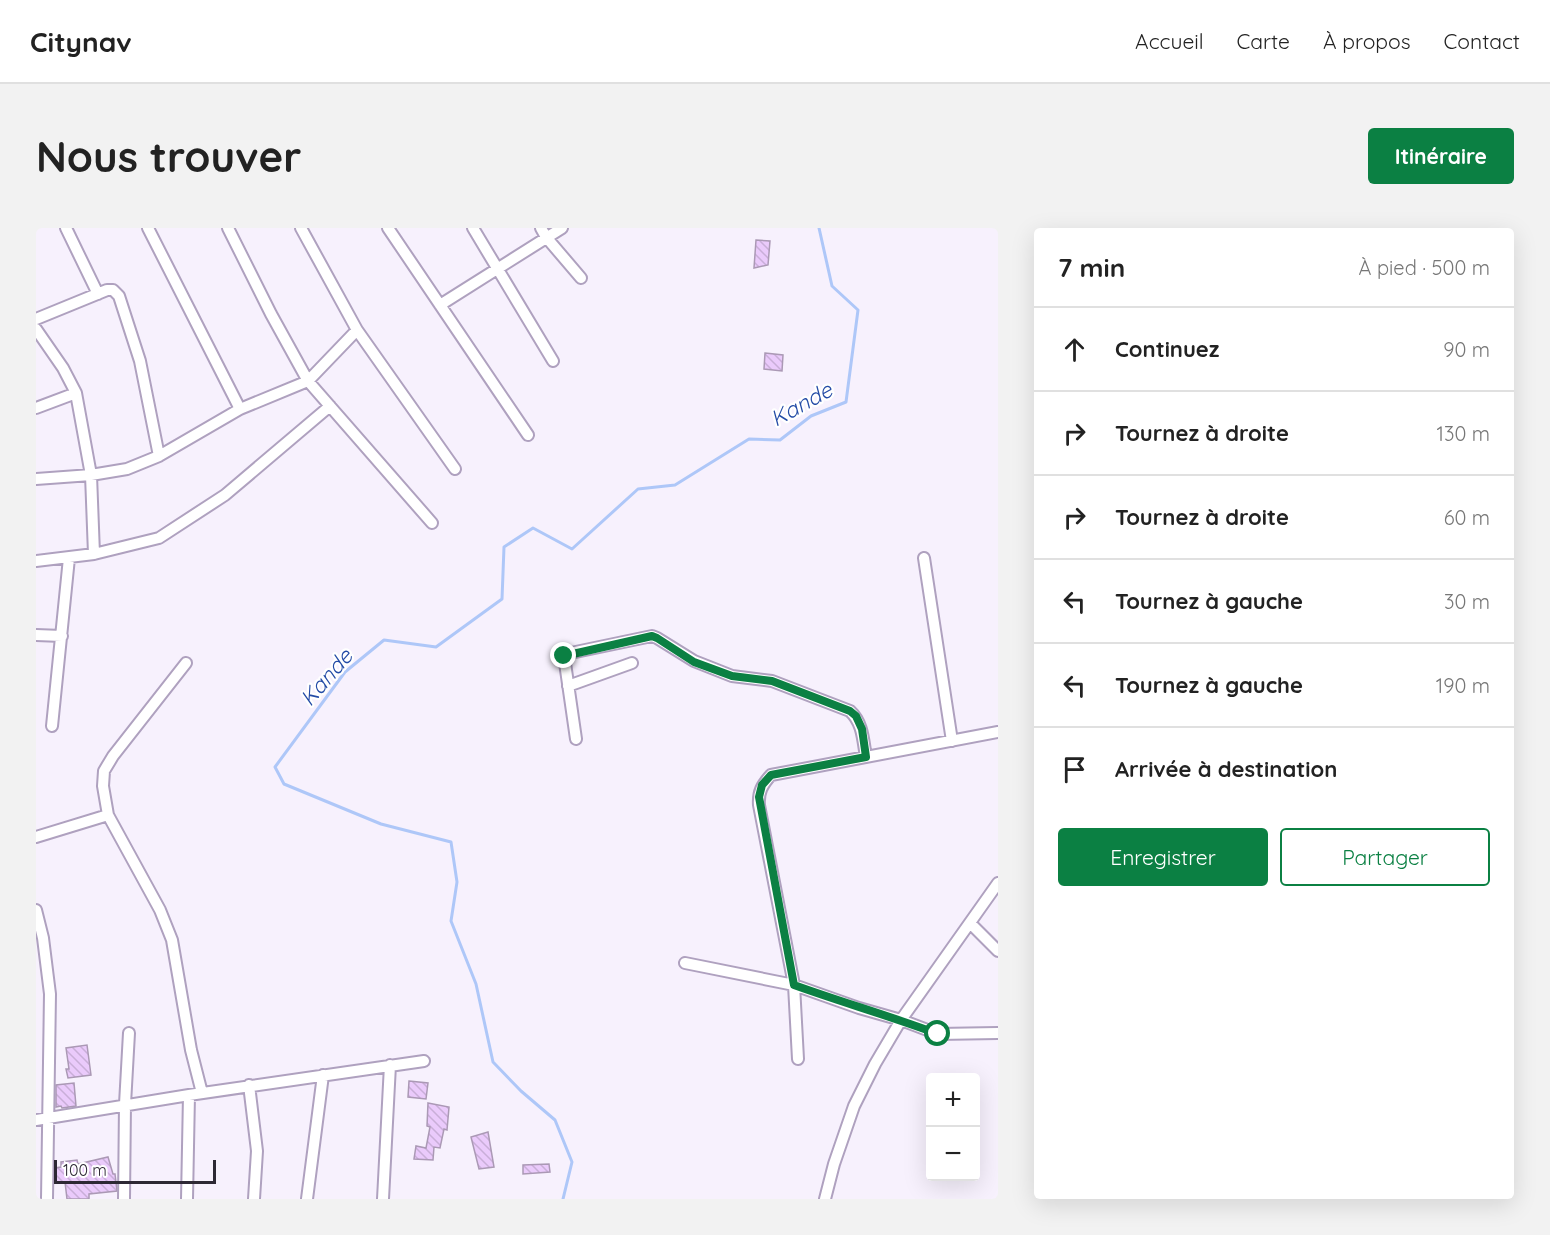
<!DOCTYPE html>
<html lang="fr">
<meta charset="utf-8">
<style>
body{margin:0;font-family:Quicksand,sans-serif;background:#f2f2f2;color:#222}
.controls{position:absolute;right:18px;bottom:18px;display:grid;overflow:hidden;border-radius:6px;box-shadow:0 6px 24px #0002}
.controls button{width:54px;height:54px;display:grid;place-items:center;padding:0;border:0;border-bottom:2px solid #e0e0e0;background:#fff;color:#222;font:30px sans-serif}
.scale{position:absolute;left:18px;bottom:15px;width:162px;box-sizing:border-box;padding-left:6px;border:3px solid #2d2834;border-top:0;font-size:16px;line-height:21px;white-space:nowrap;color:#2d2834;-webkit-text-stroke:4px #fff;paint-order:stroke}
.stop{position:absolute;width:18px;height:18px;margin:-14px;border:4px solid #0b8043;border-radius:50%;background:#fff}
.stop.end{background:#0b8043;border-color:#fff;box-shadow:0 2px 6px #0008}
.list{margin:0;padding:0;list-style:none}
h2{display:flex;justify-content:space-between;align-items:center;height:78px;margin:0;padding:0 24px;font-size:26px}
h2 small{font-size:20px;font-weight:400;color:#767676}
.list li{display:grid;grid-template-columns:39px 1fr auto;gap:18px;align-items:center;box-sizing:border-box;height:84px;padding:0 24px;border-top:2px solid #e0e0e0}
.list b{display:block;font-size:22px;white-space:nowrap}
.list em{font-size:20px;font-style:normal;color:#767676}
.actions{display:flex;gap:12px;padding:18px 24px}
.actions a{flex:1;padding:14px 0;border:2px solid #0b8043;border-radius:6px;text-align:center;font-size:21px;color:#0b8043}
.actions .main{background:#0b8043;color:#fff}
.icon{flex:none;width:33px;height:33px;fill:none;stroke:currentColor;stroke-width:2;stroke-linecap:round;stroke-linejoin:round}
.map{position:relative;flex:none;width:962px;height:971px;overflow:hidden;border-radius:6px}
header{display:flex;align-items:center;gap:36px;box-sizing:border-box;height:84px;padding:0 30px;background:#fff;border-bottom:2px solid #e0e0e0}
header strong{font-size:28px}
nav{display:flex;gap:33px;margin-inline-start:auto;font-size:21px}
.intro{display:flex;align-items:center;justify-content:space-between;box-sizing:border-box;height:144px;padding:0 36px}
h1{margin:0;font-size:42px}
.button{padding:15px 27px;border-radius:6px;background:#0b8043;color:#fff;font-size:21px;font-weight:700}
main{display:flex;gap:36px;padding:0 36px}
aside{flex:1;background:#fff;border-radius:6px;box-shadow:0 6px 24px #0002}
.map>svg:first-child{display:block}
</style>
<header>
<strong>Citynav</strong>
<nav><a>Accueil</a><a>Carte</a><a>À propos</a><a>Contact</a></nav>
</header>
<div class="intro"><h1>Nous trouver</h1><a class="button">Itinéraire</a></div>
<main>
<div class="map">
<svg width="962" height="971" viewBox="0 0 962 971">
<defs>
<pattern id="building-back-hatch" width="6" height="6" patternUnits="userSpaceOnUse" patternTransform="scale(1.5)"><rect width="6" height="6" fill="#eacafb"/><path d="M-1 5l2 2M0 0l6 6M5-1l2 2" fill="none" stroke="#c9aed8"/></pattern>
</defs>
<rect width="100%" height="100%" fill="#f7f1fd"/>
<g fill="none" stroke-linecap="round" stroke-linejoin="round">
<path stroke="#aec7f8" stroke-width="3" d="M527,971L536,934L519,892L485,863L457,834L440,756L415,693L421,654L415,614L345,596L248,556L239,539L309,444L348,412L400,419L466,371L468,319L497,300L536,321L602,261L639,257L713,211L744,212L775,188L810,174L822,82L796,58L783,0"/>
</g>
<path fill="url(#building-back-hatch)" stroke="#ab99b5" stroke-width="1.5" d="M720,12L734,13L732,37L718,40Z
M729,125L747,127L746,143L728,141Z
M51,817L55,847L32,850L30,841H33L30,820Z
M373,853L392,855L390,871L372,869Z
M38,855L40,878L26,880L25,878L20,879V857Z
M392,875L413,879L411,902L408,901L404,920L398,919L397,932L378,931L380,918L390,920L394,899L391,898Z
M452,904L458,939L443,941L435,909Z
M72,929L77,946H79L81,963L53,966V971H31L29,954L20,955L19,940L25,939V934L41,932L42,936Z
M513,936L514,944L487,946V937Z"/>
<g fill="none" stroke-linecap="round" stroke-linejoin="round">
<g stroke="#afa1bf" stroke-width="14">
<path id="street" d="M30,0L62,66
M112,0L204,181
M192,0L235,86L272,153L396,295
M265,0L321,102L419,241
M352,0L492,207
M437,0L517,133
M505,0L510,9L545,50
M404,77L526,0
M0,91L71,62H77L83,68L104,133L123,228
M0,101L27,140L40,165L55,247L58,326
M0,180L40,165
M0,251L55,247L91,241L123,228L204,181L272,153L321,102
M888,330L916,513
M0,333L58,326L123,310L189,267L294,178
M0,407L26,408
M150,435L77,528L68,543L67,558L72,587L124,682L136,712L155,822L166,865
M532,458L596,435
M16,498L33,330
M540,511L528,428L530,426L616,408L621,410L658,433L696,448L736,453L814,483C827,495 827,512 830,529
M0,609L72,587
M0,682L7,710L14,766L11,971
M934,695L962,723
M649,735L758,757L823,780L865,792L902,806L962,805
M762,831L758,757L723,577C722,564 726,557 735,547L962,504
M213,857L221,923L218,971
M0,892L153,867L388,833
M88,971L89,876L93,805
M151,971L153,867
M271,971L287,847
M347,971L354,837
M789,971L798,936L818,878L839,836L865,792L962,655"/>
</g>
<use href="#street" stroke="#fff" stroke-width="10"/>
</g>
<g fill="none" stroke-linecap="round" stroke-linejoin="round">
<path stroke="#0b8043" stroke-width="8" d="M528,428L616,408L621,410L658,434L696,448L736,453L814,483L820,488L826,501L830,529L735,547L726,557L723,569L758,757C805,774 854,788 902,806"/>
</g>
<g text-anchor="middle" dominant-baseline="central" stroke-width="4.5" stroke-linejoin="round" paint-order="stroke">
<g font-size="22" font-style="italic" fill="#234ba6" stroke="#fff">
<text transform="translate(765 176) rotate(-29)">Kande</text>
<text transform="translate(290 449) rotate(-49)">Kande</text>
</g>
</g>
</svg>
<div class="controls">
<button>+</button>
<button>−</button>
</div>
<div class="scale">100 m</div>
<div class="stop" style="left:902px;top:806px"></div>
<div class="stop end" style="left:528px;top:428px"></div>
</div>
<aside>
<h2>7 min<small>À pied · 500 m</small></h2>
<ul class="list">
<li><svg class="icon" aria-label="ahead" viewBox="0 0 24 24"><path d="M12 20V5M6 11l6-6 6 6"/></svg><div><b>Continuez</b></div><em>90 m</em></li>
<li><svg class="icon" aria-label="right" viewBox="0 0 24 24"><path d="M7 20v-9h11M14 6l5 5-5 5"/></svg><div><b>Tournez à droite</b></div><em>130 m</em></li>
<li><svg class="icon" aria-label="right" viewBox="0 0 24 24"><path d="M7 20v-9h11M14 6l5 5-5 5"/></svg><div><b>Tournez à droite</b></div><em>60 m</em></li>
<li><svg class="icon" aria-label="left" viewBox="0 0 24 24"><path d="M17 20v-9H6M10 6l-5 5 5 5"/></svg><div><b>Tournez à gauche</b></div><em>30 m</em></li>
<li><svg class="icon" aria-label="left" viewBox="0 0 24 24"><path d="M17 20v-9H6M10 6l-5 5 5 5"/></svg><div><b>Tournez à gauche</b></div><em>190 m</em></li>
<li><svg class="icon" aria-label="arrive" viewBox="0 0 24 24"><path d="M6 21V4h12l-3 4 3 4H6"/></svg><div><b>Arrivée à destination</b></div></li>
</ul>
<div class="actions"><a class="main">Enregistrer</a><a>Partager</a></div>
</aside>
</main>
